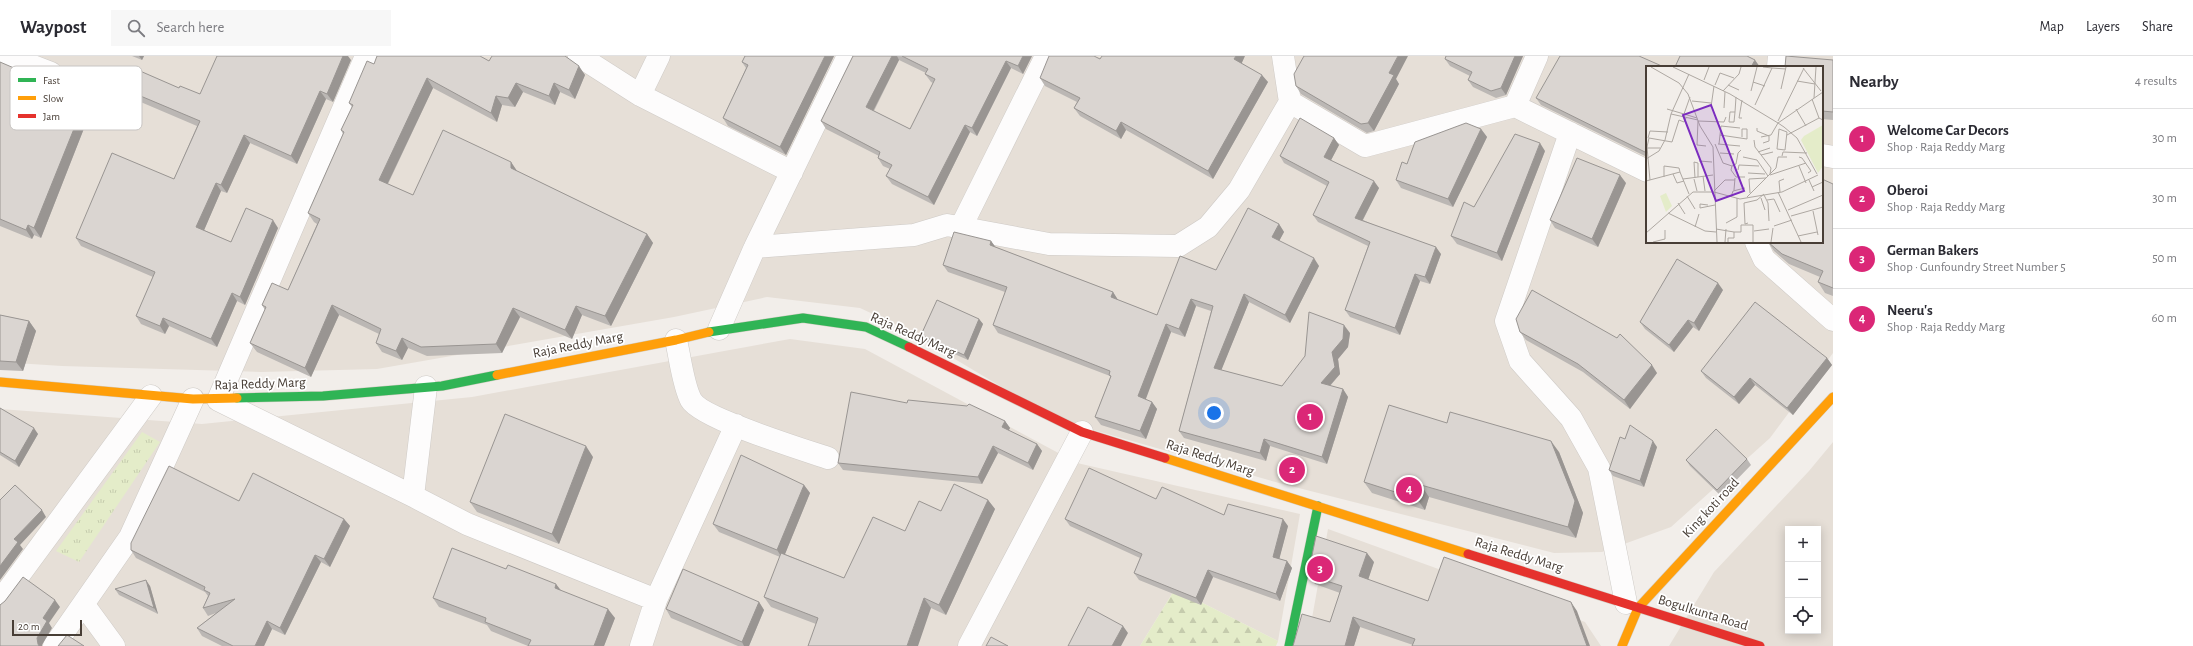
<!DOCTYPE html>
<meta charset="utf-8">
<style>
body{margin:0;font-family:"Alegreya Sans",sans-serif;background:#f7f7f7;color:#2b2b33}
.controls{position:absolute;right:12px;bottom:12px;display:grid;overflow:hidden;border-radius:0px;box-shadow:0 2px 10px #0003}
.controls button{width:36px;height:36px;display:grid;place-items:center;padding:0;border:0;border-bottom:1px solid #e1e1e2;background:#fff;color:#2b2b33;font:20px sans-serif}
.scale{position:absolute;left:12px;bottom:10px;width:70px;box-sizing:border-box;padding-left:4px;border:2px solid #483e36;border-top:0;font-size:11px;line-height:14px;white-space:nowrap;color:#483e36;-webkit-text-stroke:3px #fff;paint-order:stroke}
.you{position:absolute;left:1214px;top:357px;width:14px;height:14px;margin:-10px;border:3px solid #fff;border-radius:50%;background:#1a73e8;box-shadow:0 0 0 6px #1a73e833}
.badge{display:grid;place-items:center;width:26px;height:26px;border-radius:50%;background:#db2777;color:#fff;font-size:13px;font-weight:700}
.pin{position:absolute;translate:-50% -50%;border:2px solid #fff;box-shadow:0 1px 4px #0006}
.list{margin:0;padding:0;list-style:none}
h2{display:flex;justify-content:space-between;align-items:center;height:52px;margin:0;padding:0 16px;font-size:17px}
h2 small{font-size:13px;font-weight:400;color:#7c7c81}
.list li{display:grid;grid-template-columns:26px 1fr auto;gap:12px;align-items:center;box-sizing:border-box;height:60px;padding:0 16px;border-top:1px solid #e1e1e2}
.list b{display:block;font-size:15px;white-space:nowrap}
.list p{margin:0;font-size:13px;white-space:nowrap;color:#7c7c81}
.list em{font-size:13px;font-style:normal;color:#7c7c81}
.icon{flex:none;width:22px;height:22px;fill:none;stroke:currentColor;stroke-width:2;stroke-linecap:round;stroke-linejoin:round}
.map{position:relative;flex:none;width:1833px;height:590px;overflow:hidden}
header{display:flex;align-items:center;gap:24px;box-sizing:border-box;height:56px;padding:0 20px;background:#fff;border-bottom:1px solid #e1e1e2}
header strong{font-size:19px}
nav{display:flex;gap:22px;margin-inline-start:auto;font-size:14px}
.search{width:280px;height:36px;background:#f7f7f7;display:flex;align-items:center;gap:10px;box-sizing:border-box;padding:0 14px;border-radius:0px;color:#7c7c81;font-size:15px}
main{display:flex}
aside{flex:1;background:#fff}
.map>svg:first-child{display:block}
</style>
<header>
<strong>Waypost</strong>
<div class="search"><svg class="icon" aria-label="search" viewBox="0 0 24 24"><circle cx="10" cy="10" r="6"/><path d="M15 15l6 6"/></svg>Search here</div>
<nav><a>Map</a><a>Layers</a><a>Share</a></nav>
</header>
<main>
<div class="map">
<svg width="1833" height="590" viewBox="0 0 1833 590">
<defs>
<pattern id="grass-tufts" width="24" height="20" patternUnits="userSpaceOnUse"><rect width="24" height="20" fill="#e4ecc9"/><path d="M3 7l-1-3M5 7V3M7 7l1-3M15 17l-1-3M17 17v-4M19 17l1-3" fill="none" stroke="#c5cbad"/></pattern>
<pattern id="forest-firs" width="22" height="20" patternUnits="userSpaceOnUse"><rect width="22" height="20" fill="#e4ecc9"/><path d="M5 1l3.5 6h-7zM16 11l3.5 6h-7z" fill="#c5cbad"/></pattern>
</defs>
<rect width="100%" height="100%" fill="#f2eeea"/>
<path fill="#e6dfd7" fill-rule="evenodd" d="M0,0H1833V297L1770,382L1671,471L1602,496L1554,497L1279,427L1055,363L903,272L860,252L767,241L674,261L377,313L261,316L62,310L0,306ZM1647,11H1822V186H1647Z
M790,283L865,293L1077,407L1300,458L1278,585L1175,533L1140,590H0V353L202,368L472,341Z
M1833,386V590H1669L1714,516L1809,415ZM1788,473H1818V575H1788Z
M1328,473L1585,566L1601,590H1307Z"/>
<path fill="url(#grass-tufts)" d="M142,376L160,386L79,506L56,495Z"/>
<path fill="url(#forest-firs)" d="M1175,533L1278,585L1276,590H1140Z"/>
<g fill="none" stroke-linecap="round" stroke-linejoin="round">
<g stroke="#cecac6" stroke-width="23">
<path id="street" d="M7,0L51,17
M366,0L218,344L413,440L467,468L656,544L736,369
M579,0L640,39L792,116
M1283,0L1290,46
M1778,11L1779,0
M640,39L659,0
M1515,50L1647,115
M1570,77L1506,265L1520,305L1571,362L1599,412L1626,547
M1822,99L1833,101
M961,171L1046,0
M1756,186L1764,203L1833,264
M755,191L914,179L947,169L1049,188L1178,190L1208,171L1239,134L1290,46L1365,90L1515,50L1537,0
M719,273L755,191L848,0
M676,284C680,301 683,329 691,344C701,362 804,394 828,402
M413,440L426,331
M0,545L151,340
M84,549L114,590
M54,590L130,481L193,343
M641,590L656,544
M969,590L1082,376"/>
</g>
<g stroke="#d3ccc2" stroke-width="10">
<path id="fast" d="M709,276L803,262L866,271L909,291
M237,342L323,340L442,330L497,319
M1289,590L1318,450"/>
</g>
<g stroke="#d3ccc2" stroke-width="10">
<path id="slow" d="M497,319L676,284L709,276
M0,326L193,343L237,342
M1165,402L1468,498
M1622,590L1638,552L1833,341"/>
</g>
<g stroke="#d3ccc2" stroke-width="10">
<path id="jam" d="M909,291L1082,376L1165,402
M1468,498L1760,590"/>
</g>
<use href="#street" stroke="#fdfcfc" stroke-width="22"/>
<use href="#fast" stroke="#30b455" stroke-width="9"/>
<use href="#slow" stroke="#ff9f0a" stroke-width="9"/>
<use href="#jam" stroke="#e5322d" stroke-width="9"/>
</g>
<path fill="#bbb7b4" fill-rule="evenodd" d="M132,0H144L142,4Z
M745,0H834L786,99L728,70L723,62L746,12L742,6Z
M853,0H1032L1023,18L1011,12L977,80L970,76L934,149L892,128L886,120L890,113L883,110L878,102L879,100L826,73L821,65ZM899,4L926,17L925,18L931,26L933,27L910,73L874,55Z
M1446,0H1523L1506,39L1496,42L1473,31L1468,24L1470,20L1450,10L1445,3Z
M567,2L585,19L575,43L560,36L555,49L523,36L515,51L502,49L497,66L433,32L388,128L413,139L511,106L517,115L647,178L653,187L611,270L582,259L572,283L520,261L502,297L427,300L408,292L402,304L382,296L376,287L379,278L339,259L311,321L257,296L250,287L265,254L262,249L288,234L317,168L314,166L308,157L343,78L341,74L352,51L349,47L374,8L489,5Z
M1100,3L1241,7L1268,26L1213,123L1126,74L1121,83L1080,60L1074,52L1077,46L1045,30L1040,22Z
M351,4L333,46L326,43L297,108L250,87L227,137L221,135L204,174L231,186L278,172L245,249L237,245L217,291L169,270L165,278L141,268L136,260L153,221L81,190L76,182L174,123L197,70L136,44L131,36L179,32L200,38Z
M1833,4V64L1822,63V11Z
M0,6L92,52L41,182L34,179L32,183L0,170Z
M1647,11V101L1541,49L1536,42Z
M1396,23L1399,28L1374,75L1367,77L1301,38L1296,30Z
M1481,73L1487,81L1453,151L1401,132L1396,124L1407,108Z
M1334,82L1339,89L1331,104L1379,132L1363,164L1441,198L1430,228L1420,225L1400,279L1350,261L1345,254L1368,190L1318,166L1313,159L1327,130L1284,107L1280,100Z
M1545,95L1502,205L1457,188L1451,180L1474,151Z
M1626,127L1598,191L1555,172L1550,164Z
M1833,128V240L1825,237L1818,226L1820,221L1789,208L1774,195L1768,186Z
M1279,168L1284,176L1279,185L1319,210L1290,267L1249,246L1221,314L1282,330L1350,277L1348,291L1338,303L1340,318L1330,330L1343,333L1348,341L1327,408L1270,390L1266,405L1184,382L1179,375L1211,255L1196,250L1185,281L1171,276L1145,343L1152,346L1157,353L1146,383L1101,369L1095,361L1110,322V320L998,277L993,269L1005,236L948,216L943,209L991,185L995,191L1113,236L1118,244L1157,259L1216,214Z
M1723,234L1699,275L1693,271L1674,296L1645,273L1640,266Z
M0,259L29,265L36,275L23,315L0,314Z
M979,263L983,268L968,304L925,285L921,279Z
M1520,276L1657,317L1630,353L1583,316L1526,284Z
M1827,302L1832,309L1793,359L1755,329L1739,348L1706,322L1701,315Z
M907,347L1005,365L1010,372L1008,374L1037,388L1042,395L1033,414L998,397L982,428L843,414L838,407Z
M0,352L38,378L19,411L0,399Z
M1447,367L1559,396L1583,457L1576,482L1429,441L1425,454L1372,437L1364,426Z
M1625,383L1657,391L1644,431L1613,420L1609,414Z
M593,401L559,488L477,456L470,446Z
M1747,403L1751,409L1721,440L1690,410L1686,404Z
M804,429L810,437L785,498L844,522L905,475L941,455L988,444L995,453L946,559L931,552L816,568L771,551L764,541L780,501L719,476L713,468Z
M1156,443L1224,459L1288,470L1279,503L1287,505L1292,512L1280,545L1213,521L1201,549L1139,524L1134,517L1140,502L1070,470L1065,463Z
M239,445L344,463L350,470L330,511L321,506L285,579L272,573L264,590H222L202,580L197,572L216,557L208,560L203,552L208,540L205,536L136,502L131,494Z
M1374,506L1368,524L1428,545L1577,555L1413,589L1360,571L1354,590H1293L1330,566L1340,537L1315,528L1308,519Z
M150,530L158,558L119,539L115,533Z
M561,535L615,562L604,590H528L491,575L487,569L439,551L433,542Z
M759,546L764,554L749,590H738L671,562L666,553Z"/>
<path fill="#999592" d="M139,0H144L142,4Z
M343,0H348L351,4L333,46L327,38Z
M825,0H834L786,99L780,91Z
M892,0H897L899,4L871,59L866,51Z
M1023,0H1032L1023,18L1018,10Z
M1236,0H1245L1240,11L1234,3Z
M1398,0H1408L1396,23L1399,28L1374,75L1368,67L1389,17Z
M1515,0H1523L1506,39L1501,32Z
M1755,4L1760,11H1751Z
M1006,5L1011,12L977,80L972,72Z
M579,10L585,19L575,43L569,34Z
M1262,19L1268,26L1213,123L1208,115Z
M427,22L433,32L385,133L379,124Z
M516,27L523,36L515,51L508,42Z
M554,27L560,36L555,49L549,40Z
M320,35L326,43L297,108L291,100Z
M496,40L502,49L497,66L491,57Z
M86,43L92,52L41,182L34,172Z
M1121,66L1126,74L1121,83L1116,75Z
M965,69L970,76L934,149L928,141Z
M1481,73L1487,81L1453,151L1448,143Z
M244,79L250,87L227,137L221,129Z
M1334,82L1339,89L1329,108L1324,101Z
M1540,87L1545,95L1502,205L1497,197Z
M511,106L517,115V122L511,112Z
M1620,119L1626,127L1598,191L1592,183Z
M1374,125L1379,132L1360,169L1355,162Z
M216,127L221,135L202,179L196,171Z
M273,164L278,172L245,249L240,241Z
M1279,168L1284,176L1277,189L1272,181Z
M28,169L34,179L32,183L26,174Z
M647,178L653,187L611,270L605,260Z
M991,185L997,193L990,189Z
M1436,191L1441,198L1430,228L1425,221Z
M1314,202L1319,210L1290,267L1285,259Z
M1415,218L1420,225L1400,279L1395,272Z
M1718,227L1723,234L1699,275L1694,267Z
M1113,236L1118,244L1111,241Z
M232,237L237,245L217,291L211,283Z
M1244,238L1249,246L1219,320L1214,312Z
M1191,243L1196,250L1185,281L1179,273Z
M332,249L339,259L311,321L305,312Z
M576,250L582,259L572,283L565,274Z
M513,252L520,261L502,297L496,288Z
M163,262L169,270L165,278L160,270Z
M979,263L983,268L968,304L964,299Z
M1688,264L1693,271L1674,296L1669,289Z
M29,265L36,275L23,315L16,306Z
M1166,268L1171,276L1144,348L1138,340Z
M1344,269L1350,277L1348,291L1338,303L1340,318L1326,334L1321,327L1332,296Z
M402,282L408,292L402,304L396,295Z
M1827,302L1832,309L1793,359L1787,352Z
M1652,309L1657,317L1630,353L1624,344Z
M1750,322L1755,329L1739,348L1734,341Z
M1343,333L1348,341L1327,408L1322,401Z
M1152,346L1157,353L1146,383L1140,375Z
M1005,365L1010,372L1007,378L1002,371Z
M34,372L38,378L19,411L15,405Z
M1264,383L1270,390L1266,405L1260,397Z
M1551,385L1559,396L1583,457L1576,482L1568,471Z
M1653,385L1657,391L1644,431L1640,425Z
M1037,388L1042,395L1033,414L1028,407Z
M586,390L593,401L559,488L552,478Z
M993,390L998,397L982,428L978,421Z
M804,429L810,437L783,503L777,494Z
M1421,429L1429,441L1425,454L1417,443Z
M988,444L995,453L946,559L939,549Z
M42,454L46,461L20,489L23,493L0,524V510L14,483Z
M344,463L350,470L330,511L324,503Z
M1283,463L1288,470L1278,508L1273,501Z
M1367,497L1374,506L1366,530L1359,520Z
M315,499L321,506L285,579L280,572Z
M1287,505L1292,512L1280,545L1276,538Z
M1208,514L1213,521L1201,549L1196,542Z
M146,524L150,530L158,558L154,552Z
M556,528L563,537L555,532Z
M924,542L931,552L918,590H907Z
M55,544L60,551L49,567L52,572L42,589V590H39L38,588L37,582L43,562Z
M759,546L764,554L749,590H744L742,586Z
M1571,546L1577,555L1590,590H1587Z
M608,553L615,562L604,590H594Z
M1353,561L1360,571L1354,590H1345Z
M267,565L272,573L264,590H255Z
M1123,570L1128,577L1121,590H1112Z"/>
<path fill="#dad5d1" stroke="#999592" d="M217,0H343L327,38L320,35L291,100L244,79L221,129L216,127L196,171L231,186L246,152L273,164L240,241L232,237L211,283L163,262L160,270L136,260L155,216L76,182L112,97L174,123L200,65L131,36L140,15L179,32L180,30L200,38Z
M377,0H480L489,5L492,0H565L579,10L569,34L554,27L549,40L516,27L508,42L496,40L491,57L427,22L379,124L413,139L443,74L511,106V112L647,178L605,260L576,250L565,274L513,252L496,288L421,291L402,282L396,295L376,287L381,273L332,249L305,312L250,287L266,251L262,249L272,227L288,234L320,163L308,157L344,76L341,74L353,49L349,47L367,5L374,8Z
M745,0H825L780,91L723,62L748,9L742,6Z
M853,0H892L866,51L910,73L935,23L925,18L928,13L902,0H1023L1018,10L1006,5L972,72L965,69L928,141L886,120L892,109L878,102L880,96L821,65Z
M1049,0H1094L1100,3L1102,0H1236L1234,3L1262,19L1208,115L1121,66L1116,75L1074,52L1080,42L1040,22Z
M1304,0H1398L1389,17L1394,19L1368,67L1361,68L1296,30L1294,18Z
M1446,0H1515L1501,32L1491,35L1468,24L1472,16L1445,3Z
M1560,0H1639L1664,11H1647V97L1536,42Z
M1680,0H1747L1755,4L1751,11H1675Z
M1786,0L1833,4V56L1822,55V11H1785Z
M0,6L86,43L34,172L28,169L26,174L0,163Z
M1300,62L1334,82L1324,101L1374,125L1355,162L1436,191L1425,221L1415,218L1395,272L1345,254L1370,186L1313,159L1329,126L1280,100Z
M1466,67L1481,73L1448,143L1396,124L1402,106L1407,108L1415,86Z
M1515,78L1540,87L1497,197L1451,180L1464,146L1474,151Z
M1577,102L1620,119L1592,183L1550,164Z
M1822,123L1833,128V232L1818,226L1823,215L1782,198L1768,186H1822Z
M1248,152L1279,168L1272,181L1314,202L1285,259L1244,238L1214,312L1282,330L1305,300L1309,256L1344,269L1343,283L1332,296L1335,311L1321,327L1343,333L1322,401L1264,383L1260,397L1179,375L1213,250L1191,243L1179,273L1166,268L1138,340L1152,346L1140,375L1095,361L1111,320L1109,319L1110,315L993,269L1007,231L943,209L954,176L991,185L990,189L1113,236L1111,241L1157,259L1180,200L1216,214Z
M1677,203L1718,227L1694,267L1688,264L1669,289L1640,266Z
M1532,234L1617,282L1620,278L1652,309L1624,344L1578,308L1520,276L1516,263Z
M937,244L979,263L964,299L921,279Z
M1755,246L1827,302L1787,352L1750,322L1734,341L1701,315Z
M0,259L29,265L16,306L0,305Z
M851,336L907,347L908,344L967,350L969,348L1005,365L1002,371L1037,388L1028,407L993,390L978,421L838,407Z
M1389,349L1447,367L1450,356L1551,385L1575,445L1568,471L1421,429L1417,443L1364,426Z
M0,352L34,372L15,405L0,396Z
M505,358L586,390L552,478L470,446Z
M1630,369L1653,385L1640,425L1609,414L1620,381L1625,383Z
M1716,373L1747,403L1717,434L1686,404Z
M741,399L804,429L777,494L713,468Z
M169,410L239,445L253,417L344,463L324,503L315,499L280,572L267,565L255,590H233L197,572L235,543L203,552L210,537L204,534L205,531L131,494V487Z
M1089,412L1156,443L1162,431L1224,459L1228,448L1283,463L1273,501L1287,505L1276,538L1208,514L1196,542L1134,517L1142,498L1065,463Z
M954,428L988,444L939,549L924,542L907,590H808L818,562L764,541L781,497L844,522L873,461L905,475L919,445L941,455Z
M15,429L42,454L14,483L18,486L0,510V444Z
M1316,480L1367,497L1359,520L1428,545L1444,501L1571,546L1587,590H1412L1415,583L1353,561L1345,590H1293L1302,558L1330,566L1342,530L1308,519Z
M452,492L506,513L508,509L556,528L555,532L608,553L594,590H528L531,584L485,566L486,562L433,542Z
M683,513L759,546L742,586L666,553Z
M23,521L55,544L43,562L47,565L37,582L38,588L39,590H0V549L5,545Z
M146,524L154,552L115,533Z
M1088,551L1123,570L1112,590H1068Z
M67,579L84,590H58Z
M991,581L1008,590H986Z"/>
<g text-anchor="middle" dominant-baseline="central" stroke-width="3.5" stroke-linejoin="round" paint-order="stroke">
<g font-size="14" fill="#483e36" stroke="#fff">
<text transform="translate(913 279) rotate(24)">Raja Reddy Marg</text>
<text transform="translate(578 289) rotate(-11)">Raja Reddy Marg</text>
<text transform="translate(260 328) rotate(-2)">Raja Reddy Marg</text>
<text transform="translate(1210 402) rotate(18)">Raja Reddy Marg</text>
<text transform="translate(1711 452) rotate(-47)">King koti road</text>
<text transform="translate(1519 499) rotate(17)">Raja Reddy Marg</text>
<text transform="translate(1703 557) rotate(17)">Bogulkunta Road</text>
</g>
</g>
<g transform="translate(1646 10)">
<rect width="177" height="177" fill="#f2eeea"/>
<path d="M20,127L26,140L20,146L14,130Z" fill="#e4ecc9"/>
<path d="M177,59V100L172,107L155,74L158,70Z" fill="#e4ecc9"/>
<path fill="none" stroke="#aea8a2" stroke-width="1" d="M5,1L33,17L42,28L54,60L67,81L71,176M27,1L84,28L132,57L177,26M126,2L140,3M157,2L175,25M58,14L63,1M151,15L169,18M107,16L119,20M69,19L74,7L88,12M82,19L93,24M135,23L140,1M77,25L93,8L95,1M105,25L111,1M168,32L170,1M166,33L173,52L177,54M46,35L65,37M109,39L126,2L117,1M65,41L68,20M78,42L79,26M21,43L38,48L44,31M150,43L160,60M89,46H84L83,56H88L89,46L90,31M25,48L52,54M38,48L51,52M96,52H93L96,34M132,55L158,2M111,62V65L123,70V75L117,77M133,63L141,66L139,84L131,83ZM74,69L101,73V63H96V71M141,69L173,52M115,71L125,69L132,57L138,61L151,72L171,108M2,72L4,65L22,66M108,74L109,81L125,102L124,108M69,78L77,97L86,100L85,104L90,111H99M72,78L94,80M73,78L75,60L94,62M0,79L1,81L3,72L26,76L33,54L38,56L40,52M60,80L51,79L52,55L78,56L80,51M1,81L4,114M1,82H14M112,86L124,82M74,87L88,88M115,89L127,86M136,90L137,86L161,87M97,91L111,94L122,110M153,91L156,92L165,105L162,107M0,93L13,85L19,74L25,48L43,8M53,95L66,96M86,100L90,98L92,87L95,84M153,100L160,117M92,104L93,99L113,100M102,107L119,108M27,108L31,117L38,115M124,109L160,97M57,110L59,125M18,111V100L33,102L34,106M49,112L48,96L52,97V111M37,113L67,109M48,113L51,125M163,114L168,125M0,115L34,106L43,128M166,121L177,116M88,124L89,112M68,125L79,114H89M132,126L155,176M134,126L133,115L138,113M104,127L103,113L120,112M118,129L122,137L123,155M41,130L49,143M85,131L87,125L99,122M101,131L130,102L132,91H141M115,132L119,144M121,134L128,133L134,146M32,137L39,148M62,139L54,138V142L69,139M142,144L177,129M167,145L172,169M22,147L59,165L70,166M145,150L177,141M80,157L91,151V132M102,157L99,158L98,137L111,134L118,128M128,160L146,154M49,161L53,148M70,163L88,166M108,165L123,163M0,167L47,126H68L94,133L136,126L172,109M152,170L171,166M7,176L19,173V164M79,176L80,163M82,176V172H88V166H95V159H107V176M125,176L127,162"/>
<path fill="#7b2cbf" fill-opacity="0.15" stroke="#7b2cbf" stroke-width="2" d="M65,39L98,125L70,135L37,49Z"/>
<rect width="177" height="177" fill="none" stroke="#483e36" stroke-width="2"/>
</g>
<rect x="10" y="10" width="132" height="64" rx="6" fill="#fff" stroke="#c8c5c3" stroke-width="1"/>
<rect x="18" y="22" width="18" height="4" fill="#30b455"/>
<rect x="18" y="40" width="18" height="4" fill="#ff9f0a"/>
<rect x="18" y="58" width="18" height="4" fill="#e5322d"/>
<g font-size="11" fill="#483e36">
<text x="43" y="28">Fast</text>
<text x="43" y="46">Slow</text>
<text x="43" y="64">Jam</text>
</g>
</svg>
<div class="controls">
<button>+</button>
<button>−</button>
<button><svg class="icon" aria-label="locate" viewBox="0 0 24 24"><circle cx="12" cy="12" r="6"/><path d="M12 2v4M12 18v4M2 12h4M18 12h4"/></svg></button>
</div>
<div class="scale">20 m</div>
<div class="you"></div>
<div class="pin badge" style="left:1310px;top:361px">1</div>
<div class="pin badge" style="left:1292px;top:414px">2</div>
<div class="pin badge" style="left:1320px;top:513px">3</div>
<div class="pin badge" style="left:1409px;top:434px">4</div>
</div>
<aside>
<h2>Nearby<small>4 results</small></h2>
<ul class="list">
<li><span class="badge">1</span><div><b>Welcome Car Decors</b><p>Shop · Raja Reddy Marg</p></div><em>30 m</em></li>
<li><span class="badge">2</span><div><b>Oberoi</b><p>Shop · Raja Reddy Marg</p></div><em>30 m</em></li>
<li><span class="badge">3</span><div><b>German Bakers</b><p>Shop · Gunfoundry Street Number 5</p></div><em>50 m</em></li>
<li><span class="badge">4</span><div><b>Neeru's</b><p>Shop · Raja Reddy Marg</p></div><em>60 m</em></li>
</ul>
</aside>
</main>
